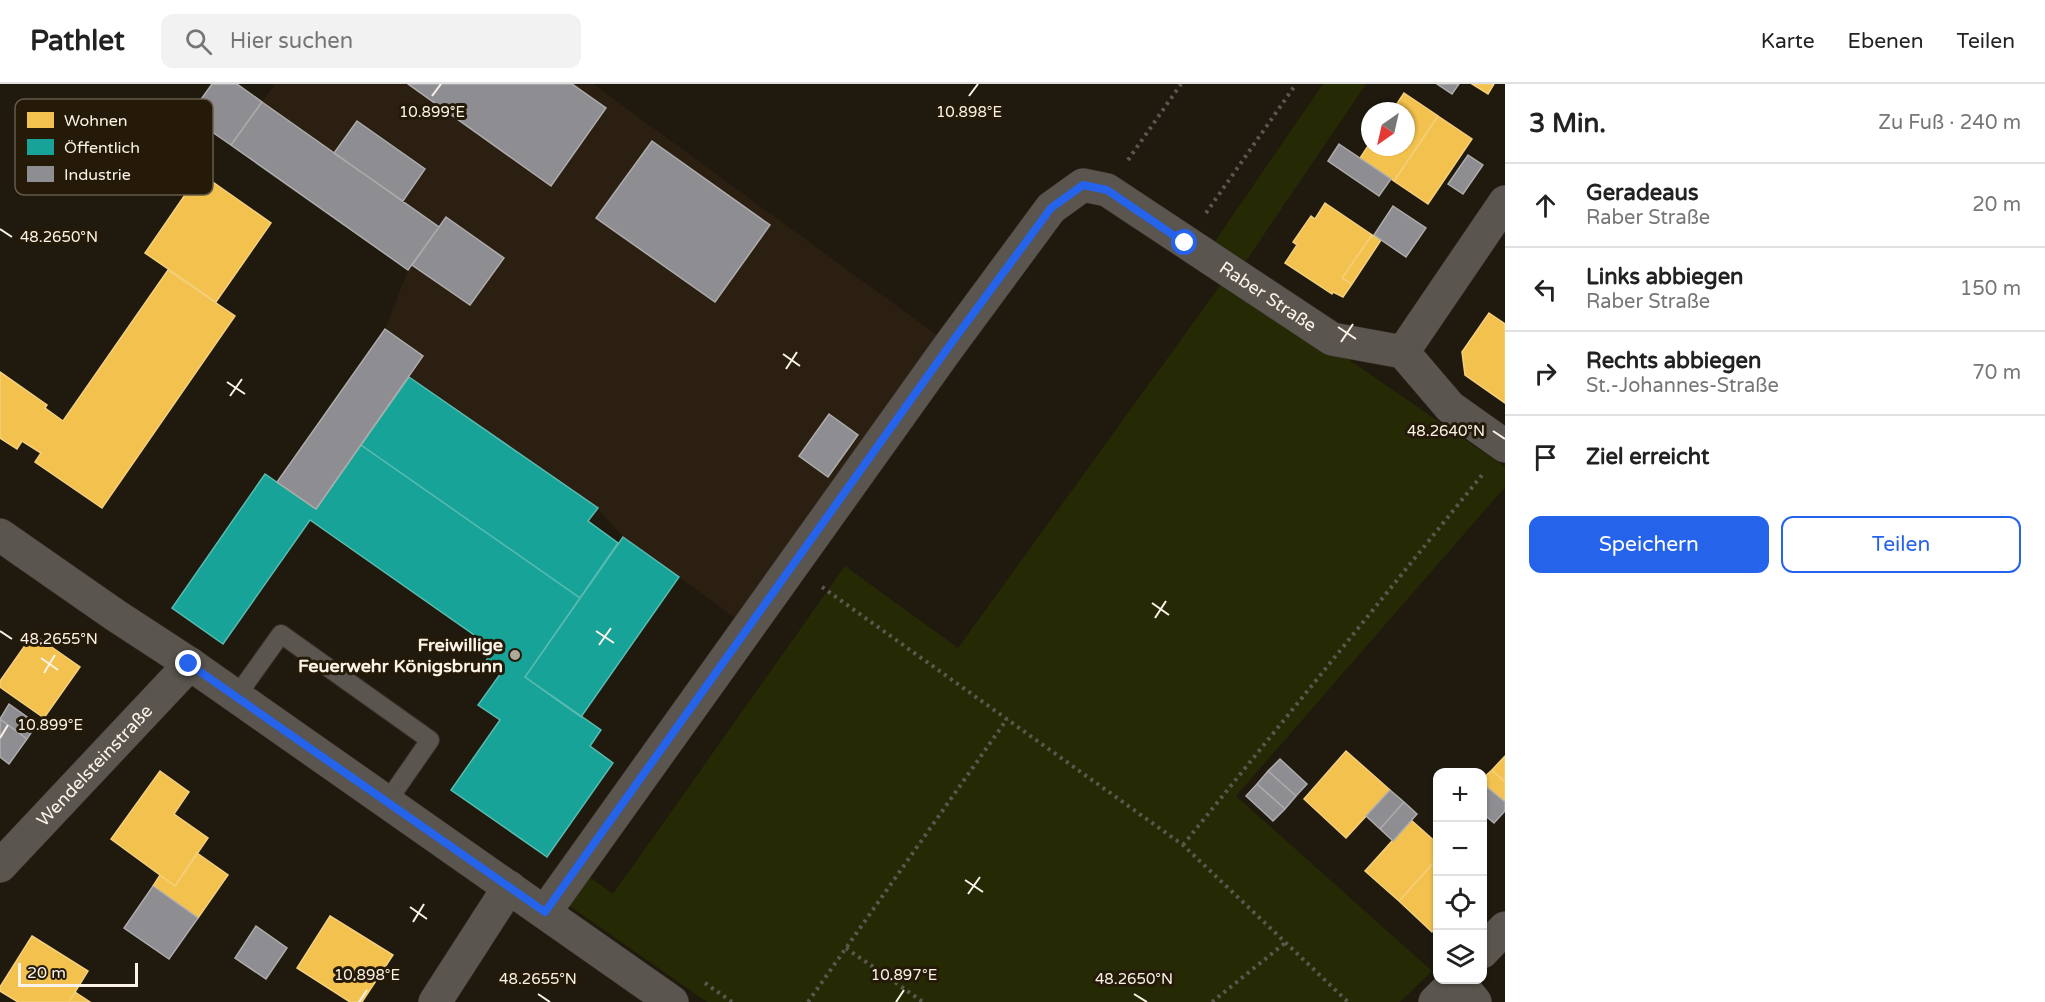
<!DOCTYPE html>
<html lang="de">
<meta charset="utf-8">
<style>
body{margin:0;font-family:"Varela Round",sans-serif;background:#f2f2f2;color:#222}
.controls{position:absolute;right:18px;bottom:18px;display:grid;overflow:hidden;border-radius:12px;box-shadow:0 2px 4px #0004}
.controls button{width:54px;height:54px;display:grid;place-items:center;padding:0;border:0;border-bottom:2px solid #e0e0e0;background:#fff;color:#222;font:30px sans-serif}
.compass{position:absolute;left:1361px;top:18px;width:54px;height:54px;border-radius:50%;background:#fff;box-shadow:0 2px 4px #0004;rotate:214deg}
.scale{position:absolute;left:18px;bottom:15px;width:120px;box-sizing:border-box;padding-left:6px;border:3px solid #fbf3e8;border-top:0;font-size:16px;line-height:21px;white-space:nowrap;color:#fbf3e8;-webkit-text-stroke:4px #251a08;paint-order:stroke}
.stop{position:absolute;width:18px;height:18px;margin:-14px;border:4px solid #2563eb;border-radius:50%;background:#fff}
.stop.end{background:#2563eb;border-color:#fff;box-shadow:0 2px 6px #0008}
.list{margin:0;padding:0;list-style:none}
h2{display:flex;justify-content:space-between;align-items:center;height:78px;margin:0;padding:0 24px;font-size:26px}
h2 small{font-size:20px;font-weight:400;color:#767676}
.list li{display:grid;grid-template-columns:39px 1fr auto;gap:18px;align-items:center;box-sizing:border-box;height:84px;padding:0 24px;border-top:2px solid #e0e0e0}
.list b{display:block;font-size:22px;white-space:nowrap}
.list p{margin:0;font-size:20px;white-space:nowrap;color:#767676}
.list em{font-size:20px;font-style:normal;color:#767676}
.actions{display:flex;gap:12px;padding:18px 24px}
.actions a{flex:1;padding:14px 0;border:2px solid #2563eb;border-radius:12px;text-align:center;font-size:21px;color:#2563eb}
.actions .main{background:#2563eb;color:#fff}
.icon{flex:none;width:33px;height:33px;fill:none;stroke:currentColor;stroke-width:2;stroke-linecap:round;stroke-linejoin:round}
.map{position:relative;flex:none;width:1505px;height:918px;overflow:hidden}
header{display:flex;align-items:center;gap:36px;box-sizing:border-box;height:84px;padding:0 30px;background:#fff;border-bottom:2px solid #e0e0e0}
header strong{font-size:28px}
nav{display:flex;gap:33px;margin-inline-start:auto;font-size:21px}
.search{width:420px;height:54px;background:#f2f2f2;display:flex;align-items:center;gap:15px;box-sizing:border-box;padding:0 21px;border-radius:12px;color:#767676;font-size:22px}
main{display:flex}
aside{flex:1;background:#fff}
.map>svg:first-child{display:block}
</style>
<header>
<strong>Pathlet</strong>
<div class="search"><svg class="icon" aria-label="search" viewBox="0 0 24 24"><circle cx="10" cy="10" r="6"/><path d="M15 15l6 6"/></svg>Hier suchen</div>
<nav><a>Karte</a><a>Ebenen</a><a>Teilen</a></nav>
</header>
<main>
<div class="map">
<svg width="1505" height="918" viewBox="0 0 1505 918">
<rect width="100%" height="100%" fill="#1f190e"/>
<path fill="#2b1f12" d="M275,0H593L938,252L847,377L737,535L623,453L597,424L409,293L423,272L385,245L408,186L439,143L262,18Z"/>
<path fill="#262a04" d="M1323,0H1366L1246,177L1213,160Z
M1227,192L1505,383V403L1236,712L1432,887L1400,918H707L561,816L581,787L613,810L845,482L958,564Z"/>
<path fill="#f2c14e" stroke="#f5d07c" stroke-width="1.5" d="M1472,0H1494L1488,10Z
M1404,9L1438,32L1394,97L1360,74L1370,59V63H1406V27H1392Z
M1438,32L1472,55L1428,120L1394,97Z
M200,89L271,139L216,218L145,169Z
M1325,119L1372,151L1342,194L1352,200L1343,213L1333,208L1332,210L1285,179L1297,161L1293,158L1311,132L1315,135Z
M1372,151L1381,156L1352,200L1342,194Z
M168,186L235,232L102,424L35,378L41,369L22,357L17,365L0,354V288L47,321L45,324L63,337Z
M1489,229L1505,240V319L1465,291L1462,268Z
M33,550L80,583L44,634L0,603V597Z
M1346,667L1390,706L1346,754L1304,715Z
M1505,672V698L1492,686Z
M1492,686L1505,698V718L1482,699V695Z
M160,687L189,708L174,730L208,754L175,802L111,755Z
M1411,736L1438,760V774L1399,817L1365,787Z
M197,769L228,791L198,834L153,802L160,791L175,802Z
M1438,774V842L1432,848L1399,817Z
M330,832L393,871L362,918H350L297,884Z
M32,852L88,887L69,918H18L0,907V903Z
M75,908L90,918H69Z"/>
<path fill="#17a398" stroke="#5bbbb0" stroke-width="1.5" d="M409,293L598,424L588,437L618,459L580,514L361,361Z
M361,361L580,514L525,593L601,646L590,662L613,679L547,773L451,706L500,636L478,621L501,589L485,578L494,565L310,436L223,560L172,524L265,390L316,425Z
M623,453L679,493L581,633L525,593Z"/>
<path fill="#8d8d92" stroke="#aeacac" stroke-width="1.5" d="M212,0H237L262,18L231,61L189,32Z
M408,0H572L606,24L551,102Z
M1437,0H1459L1452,10Z
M262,18L439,143L408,186L231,61Z
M357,37L425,85L403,117L334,69Z
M652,57L770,141L715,218L596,134Z
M1339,60L1391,95L1379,112L1328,77Z
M1468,71L1483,81L1463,110L1448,100Z
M1393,122L1426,144L1406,173L1374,151Z
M446,133L504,174L470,221L412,181Z
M385,245L423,272L316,425L277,398Z
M829,330L858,351L828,393L799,372Z
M9,620L37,640L27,655L0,635Z
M0,635L27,655L9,680L0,673Z
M1280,675L1307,700L1296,712L1268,687Z
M1268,687L1296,712L1285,725L1257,700Z
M1482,699L1505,718V727L1494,739L1482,729Z
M1257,700L1285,725L1273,737L1246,712Z
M1390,706L1404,718L1380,745L1366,732Z
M1404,718L1417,730L1393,757L1380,745Z
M153,802L198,834L169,875L124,844Z
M256,842L287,864L266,895L235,874Z"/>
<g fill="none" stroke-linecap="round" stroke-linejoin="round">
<g stroke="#38332d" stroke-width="20">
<path id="service" d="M236,613L281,550L430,656L387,718"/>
</g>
<g stroke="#38332d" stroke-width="34">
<g id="minor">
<path d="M1403,268L1505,118"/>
<path d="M0,451L115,531L190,580L672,918"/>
<path id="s1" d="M0,782L190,580"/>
<path id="s2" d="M545,828L947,265L1051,124L1083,101L1107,106L1332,255L1403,268L1450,323L1505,362"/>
<path d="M1482,868L1505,844"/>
<path d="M435,918L509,803"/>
<path d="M1435,918L1457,896L1475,918"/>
</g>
</g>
<path stroke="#5b574f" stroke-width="4" stroke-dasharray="3 4.5" stroke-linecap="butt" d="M1128,76L1181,0
M1206,129L1296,0
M822,503L1183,761L1348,918
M1183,761L1482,391
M846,864L923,918
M705,899L732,918
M808,918L1007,635
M1212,918L1285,859"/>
<use href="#service" stroke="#5a554e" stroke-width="18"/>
<use href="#minor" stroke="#5a554e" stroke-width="33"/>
</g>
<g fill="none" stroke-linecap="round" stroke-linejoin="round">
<path stroke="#2563eb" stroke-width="8" d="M189,580L545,828L947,265L1051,124L1083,101L1107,106L1185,159"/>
</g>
<path fill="none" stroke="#fbf3e8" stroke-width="2" d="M432,12L441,0M969,12L978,0M0,145L12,153M1338,243L1356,255M1341,258L1353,240M783,270L800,282M786,285L797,268M227,298L245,310M230,312L242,295M1493,347L1505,355M1152,519L1169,531M1155,534L1166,517M0,547L12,555M596,547L614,559M599,561L611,544M41,574L58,586M44,589L55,571M0,654L8,641M965,796L983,808M968,810L980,793M410,823L427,835M413,838L424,820M538,910L550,918M1134,910L1147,918M359,918L367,906M896,918L904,906"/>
<circle fill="#aea79c" stroke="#251a08" stroke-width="2" cx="515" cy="571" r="6"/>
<g text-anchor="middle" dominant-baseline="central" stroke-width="6" stroke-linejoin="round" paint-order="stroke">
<g font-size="18" fill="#fbf3e8" stroke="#251a08">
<text stroke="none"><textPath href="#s2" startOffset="1124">Raber Straße</textPath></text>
<text stroke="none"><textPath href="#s1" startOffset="138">Wendelsteinstraße</textPath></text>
</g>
<g font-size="18" font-weight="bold" fill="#fbf3e8" stroke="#251a08" text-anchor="end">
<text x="503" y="561">Freiwillige<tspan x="503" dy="21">Feuerwehr Königsbrunn</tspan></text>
</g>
</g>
<rect x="15" y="15" width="198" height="96" rx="9" fill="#251a08" stroke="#655b4b" stroke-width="1.5"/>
<rect x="27" y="28" width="27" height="16" fill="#f2c14e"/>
<rect x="27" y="55" width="27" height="16" fill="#17a398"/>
<rect x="27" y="82" width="27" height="16" fill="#8d8d92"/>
<g font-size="16" fill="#fbf3e8">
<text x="64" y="42">Wohnen</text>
<text x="64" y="69">Öffentlich</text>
<text x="64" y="96">Industrie</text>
</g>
<g font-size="15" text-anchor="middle" fill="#fbf3e8" stroke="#251a08" stroke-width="6" stroke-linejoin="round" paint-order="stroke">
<text x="432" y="33">10.899°E</text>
<text x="969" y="33">10.898°E</text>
<text x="59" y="158">48.2650°N</text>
<text x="1446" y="352">48.2640°N</text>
<text x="59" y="560">48.2655°N</text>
<text x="50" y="646">10.899°E</text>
<text x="367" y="896">10.898°E</text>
<text x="904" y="896">10.897°E</text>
<text x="538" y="900">48.2655°N</text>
<text x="1134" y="900">48.2650°N</text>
</g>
</svg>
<div class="controls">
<button>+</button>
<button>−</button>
<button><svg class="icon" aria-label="locate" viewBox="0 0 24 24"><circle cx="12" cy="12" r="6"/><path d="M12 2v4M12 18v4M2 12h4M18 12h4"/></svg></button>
<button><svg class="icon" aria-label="layers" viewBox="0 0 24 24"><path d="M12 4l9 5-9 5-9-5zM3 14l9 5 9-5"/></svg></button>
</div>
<svg class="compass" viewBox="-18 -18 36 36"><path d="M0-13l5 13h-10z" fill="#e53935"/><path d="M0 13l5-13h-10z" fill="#767676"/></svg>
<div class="scale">20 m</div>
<div class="stop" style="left:1185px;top:159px"></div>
<div class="stop end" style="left:189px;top:580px"></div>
</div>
<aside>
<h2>3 Min.<small>Zu Fuß · 240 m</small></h2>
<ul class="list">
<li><svg class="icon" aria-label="ahead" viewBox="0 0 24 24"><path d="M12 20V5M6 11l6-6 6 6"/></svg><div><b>Geradeaus</b><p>Raber Straße</p></div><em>20 m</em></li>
<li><svg class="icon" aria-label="left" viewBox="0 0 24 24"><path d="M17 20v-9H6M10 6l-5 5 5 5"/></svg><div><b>Links abbiegen</b><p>Raber Straße</p></div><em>150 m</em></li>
<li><svg class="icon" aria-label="right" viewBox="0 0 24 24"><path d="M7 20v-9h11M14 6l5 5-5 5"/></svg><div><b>Rechts abbiegen</b><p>St.-Johannes-Straße</p></div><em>70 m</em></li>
<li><svg class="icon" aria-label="arrive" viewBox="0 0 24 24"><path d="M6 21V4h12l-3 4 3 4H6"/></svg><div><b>Ziel erreicht</b></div></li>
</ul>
<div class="actions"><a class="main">Speichern</a><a>Teilen</a></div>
</aside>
</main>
